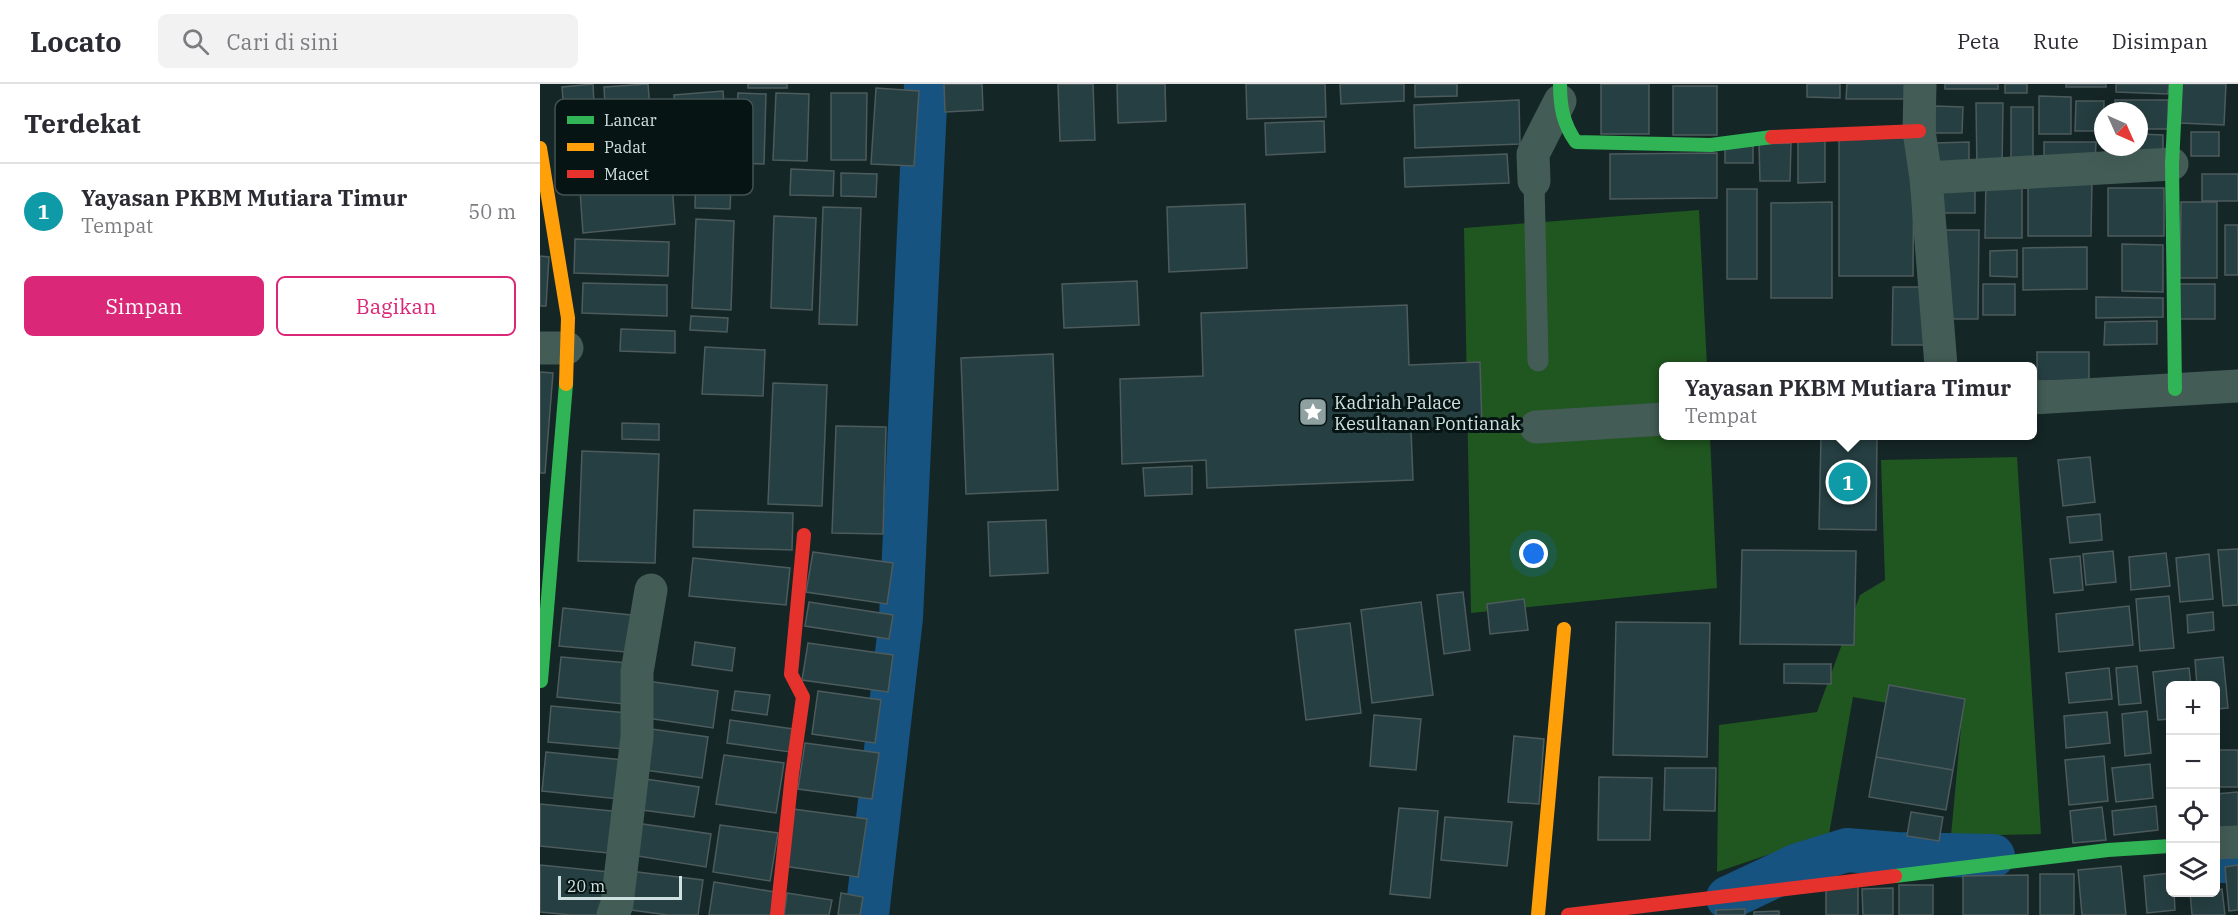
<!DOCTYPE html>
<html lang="id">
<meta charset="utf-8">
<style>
body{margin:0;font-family:"IBM Plex Serif",serif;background:#f2f2f3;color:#2b2b33}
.controls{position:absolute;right:18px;bottom:18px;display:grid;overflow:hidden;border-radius:9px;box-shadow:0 6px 24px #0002}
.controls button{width:54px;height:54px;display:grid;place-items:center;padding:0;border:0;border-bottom:2px solid #e1e1e2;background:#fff;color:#2b2b33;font:30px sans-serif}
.compass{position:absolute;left:1554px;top:18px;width:54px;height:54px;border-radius:50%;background:#fff;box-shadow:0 6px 24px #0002;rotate:135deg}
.scale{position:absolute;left:18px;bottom:15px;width:124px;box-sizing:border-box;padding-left:6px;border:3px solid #cfe1e0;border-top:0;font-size:16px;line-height:21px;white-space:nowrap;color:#cfe1e0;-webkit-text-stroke:4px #071414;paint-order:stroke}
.you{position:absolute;left:994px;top:470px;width:21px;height:21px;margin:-15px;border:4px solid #fff;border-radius:50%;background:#1a73e8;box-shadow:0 0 0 9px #1a73e833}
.badge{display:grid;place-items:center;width:39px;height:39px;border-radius:50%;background:#db2777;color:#fff;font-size:20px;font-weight:700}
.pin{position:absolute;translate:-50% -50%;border:3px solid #fff;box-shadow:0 2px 6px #0006}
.popup{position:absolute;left:1119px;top:278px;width:378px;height:78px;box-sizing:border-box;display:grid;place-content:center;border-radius:9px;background:#fff;filter:drop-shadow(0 2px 4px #0005);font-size:20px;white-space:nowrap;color:#7c7c81}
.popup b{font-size:22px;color:#2b2b33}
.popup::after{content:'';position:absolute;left:50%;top:100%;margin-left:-12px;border:12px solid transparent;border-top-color:#fff}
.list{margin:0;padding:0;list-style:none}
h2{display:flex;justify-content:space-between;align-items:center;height:78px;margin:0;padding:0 24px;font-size:26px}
h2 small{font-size:20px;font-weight:400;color:#7c7c81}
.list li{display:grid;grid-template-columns:39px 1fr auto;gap:18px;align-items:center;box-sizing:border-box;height:96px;padding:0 24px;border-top:2px solid #e1e1e2}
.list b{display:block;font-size:22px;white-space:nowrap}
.list p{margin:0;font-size:20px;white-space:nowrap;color:#7c7c81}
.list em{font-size:20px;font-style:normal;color:#7c7c81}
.actions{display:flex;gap:12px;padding:18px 24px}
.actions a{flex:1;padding:14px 0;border:2px solid #db2777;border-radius:9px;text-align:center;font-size:21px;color:#db2777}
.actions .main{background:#db2777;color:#fff}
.icon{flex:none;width:33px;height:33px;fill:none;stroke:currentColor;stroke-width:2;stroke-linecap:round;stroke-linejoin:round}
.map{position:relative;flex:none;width:1698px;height:831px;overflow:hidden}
header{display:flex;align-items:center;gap:36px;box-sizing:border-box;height:84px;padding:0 30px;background:#fff;border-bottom:2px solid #e1e1e2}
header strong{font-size:28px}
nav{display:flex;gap:33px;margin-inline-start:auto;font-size:21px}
.search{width:420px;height:54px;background:#f2f2f3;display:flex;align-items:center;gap:15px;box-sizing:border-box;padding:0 21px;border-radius:9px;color:#7c7c81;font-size:22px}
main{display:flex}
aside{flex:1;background:#fff}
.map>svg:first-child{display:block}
</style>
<header>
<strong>Locato</strong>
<div class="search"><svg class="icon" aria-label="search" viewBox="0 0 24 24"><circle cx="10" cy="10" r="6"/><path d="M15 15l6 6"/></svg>Cari di sini</div>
<nav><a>Peta</a><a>Rute</a><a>Disimpan</a></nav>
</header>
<main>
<aside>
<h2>Terdekat<small></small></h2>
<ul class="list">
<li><span class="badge" style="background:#0f9aa8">1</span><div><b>Yayasan PKBM Mutiara Timur</b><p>Tempat</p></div><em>50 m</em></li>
</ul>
<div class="actions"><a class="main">Simpan</a><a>Bagikan</a></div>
</aside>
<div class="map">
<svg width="1698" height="831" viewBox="0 0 1698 831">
<rect width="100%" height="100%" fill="#152626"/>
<path fill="#20561f" d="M1159,126L1167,282H1124V352H1170L1177,504L931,529L924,144Z
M1477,373L1501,750L1411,752L1422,632L1313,613L1289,750L1177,788L1179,641L1277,628L1320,511L1345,496L1341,376Z"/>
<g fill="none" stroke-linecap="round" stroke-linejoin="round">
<path stroke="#165380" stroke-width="44" d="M1676,777H1698
M1188,814L1258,781L1307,766L1356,770L1453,772
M327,831L361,534L386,0"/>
</g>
<path fill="#263f42" stroke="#4d5b5d" stroke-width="1.5" d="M53,0L55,41L25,43L22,3Z
M108,0L111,38L66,41L64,3Z
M208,0H247V4H208Z
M404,0H442L443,26L405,28Z
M518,0H553L555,56L520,57Z
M577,0H625L626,37L578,39Z
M706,0H785L786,33L707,35Z
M800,0H864V17L801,20Z
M875,0H917V12L875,13Z
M1061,0H1109V50H1061Z
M1267,0H1300V14L1267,13Z
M1307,0H1372V15H1306Z
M1405,0H1458V5H1405Z
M1465,0H1487V9H1465Z
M1526,0H1566V3H1526Z
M1576,0H1629L1628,10L1576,8Z
M1642,0H1686L1684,41L1640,39Z
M1133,2H1177V51H1133Z
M336,4L379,7L374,82L331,80Z
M183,7L188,69L139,74L134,11Z
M198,9L226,10L224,80L194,79Z
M236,9L269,10L267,77L233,76Z
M291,9H327L326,76H291Z
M1499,12L1531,13V50H1499Z
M979,16L980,60L875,64L874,21Z
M1575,16H1628L1629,45H1599V27H1575Z
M1536,17H1564L1563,47H1535Z
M1436,19H1463L1462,86H1437Z
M1395,22L1423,23L1422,49H1395Z
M1471,23H1493V75H1471Z
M784,37L785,68L726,71L725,39Z
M1651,48H1679V72H1651Z
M1599,50L1623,51V74L1568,73L1569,63H1599Z
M112,53L116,91L33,98L30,59Z
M1299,54H1374L1373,192H1299Z
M1285,56V98L1258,99V57Z
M1429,58V85H1393L1394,59Z
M1504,58H1556L1555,81H1504Z
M1251,59L1250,97H1220L1219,60Z
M1185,62H1213V79H1185Z
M1177,69V114L1070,115V70Z
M967,70L969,99L865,103L864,74Z
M156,82L192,83L190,125L155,124Z
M251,85L294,87L293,112L250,111Z
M301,89L337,90L336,113L301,112Z
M1662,90H1698V117H1662Z
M1446,93H1482V154H1445Z
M1488,96H1552L1551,152H1488Z
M132,100L135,140L43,149L40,107Z
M1397,103H1435V129H1396Z
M1568,104H1624V152H1568Z
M1187,105H1217V195H1187Z
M1292,118V214H1231V119Z
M1641,118H1677V194H1640Z
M705,120L707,184L629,188L627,123Z
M283,123L321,124L317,241L279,240Z
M234,132L276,134L272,226L231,224Z
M156,135L194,137L191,226L152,224Z
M1685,141H1698V191H1685Z
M1401,146H1439L1438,235H1400Z
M35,155L129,158L128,192L34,189Z
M1582,160L1623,161V208L1582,207Z
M1547,163V205L1483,206V164Z
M1477,166V193L1450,192V167Z
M0,172L9,173L6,222H0Z
M597,197L599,241L524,244L522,200Z
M43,199L127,201V232L42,229Z
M1443,200H1475V231H1443Z
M1637,200H1675V235H1636Z
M1353,203H1389V261H1352Z
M1556,213L1623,214V233L1556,234Z
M867,221L869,281L940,278L942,343L871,346L873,396L667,404L666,376L582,380L580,295L663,292L661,229Z
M151,232L188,234L187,248L150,246Z
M1617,237V260L1564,261L1565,238Z
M81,245L135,247V269L80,267Z
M165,263L225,266L223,312L162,310Z
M1497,268H1549V296L1497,297Z
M513,270L518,406L426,410L421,274Z
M0,288L13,289L5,389H0Z
M233,299L287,301L282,422L228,420Z
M82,339L119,340V356L82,355Z
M296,342L346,343L343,450L292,449Z
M1281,352H1337L1336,446L1279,445Z
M42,367L119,370L115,479L38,477Z
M1550,373L1555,418L1523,422L1518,376Z
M652,382V410L605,412L603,384Z
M154,426L253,429L252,466L153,463Z
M1560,430L1562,456L1530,459L1527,433Z
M506,436L508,489L450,492L448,438Z
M1698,465V521L1683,522L1678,466Z
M1202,466L1316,467L1314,561L1200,560Z
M1573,467L1576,498L1546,501L1543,470Z
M273,468L353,479L347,520L266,508Z
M1626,469L1630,502L1591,506L1589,473Z
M1669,470L1673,515L1640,518L1636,474Z
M1540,472L1543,506L1514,509L1510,475Z
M153,474L250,484L246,521L149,512Z
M923,508L930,566L904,570L897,511Z
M1629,512L1634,564L1600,567L1596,515Z
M984,515L988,546L950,550L947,520Z
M269,518L353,531L349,555L265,542Z
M881,518L893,611L832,619L821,526Z
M1589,522L1593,561L1519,568L1516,530Z
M23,524L101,532L97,569L19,562Z
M1673,528L1674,546L1648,549L1647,531Z
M1076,538L1170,539L1167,673L1073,671Z
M810,539L821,629L766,636L755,546Z
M155,558L195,564L192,587L152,581Z
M268,559L353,571L348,608L262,596Z
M21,573L88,579L84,620L17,613Z
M1683,573L1688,624L1676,625V602H1657L1655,576Z
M1244,580H1291V600L1244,599Z
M1597,582L1601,619L1579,621L1576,584Z
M1569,584L1572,615L1529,619L1526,589Z
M1649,584L1651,602H1630V635L1618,636L1613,588Z
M107,597L178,607L173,644L101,633Z
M1349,601L1425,615L1413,686L1336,673Z
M195,607L230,611L227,631L192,626Z
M278,607L341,616L335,659L272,650Z
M11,622L88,629L84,665L8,658Z
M1607,627L1611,669L1585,672L1582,630Z
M1567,628L1570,659L1526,664L1524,632Z
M834,631L881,635L876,686L830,682Z
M190,636L253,645L250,668L187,659Z
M104,644L168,653L162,694L98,685Z
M974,652L1004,655L999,720L968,718Z
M265,659L339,669L332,715L258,705Z
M1676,666H1698V703H1676Z
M6,668L93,677L89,716L2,707Z
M184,671L244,679L236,729L176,720Z
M1564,672L1568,717L1529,721L1525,676Z
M1336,673L1413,686L1406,726L1329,713Z
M1610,680L1613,714L1576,718L1572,684Z
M1125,684H1176L1175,727L1124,726Z
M1059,693L1112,694L1110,756H1058Z
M99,694L159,703L154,733L95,725Z
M1698,708V749L1676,751V710Z
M0,720L82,728L78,770L0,762Z
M1616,722L1618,746L1574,751L1572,727Z
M1562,723L1566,756L1533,759L1530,727Z
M859,724L898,727L890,814L850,810Z
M253,725L327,735L318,793L244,782Z
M1371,728L1403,733L1399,757L1367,752Z
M905,733L972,738L967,782L901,776Z
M96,739L171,750L166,783L91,771Z
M180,741L238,749L230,797L173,788Z
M0,781L69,788L64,831H31L0,828Z
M1698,781V826L1689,827L1685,783Z
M1581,782L1586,831H1542L1538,786Z
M89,787L163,796L158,831H128L84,825Z
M1630,789V808H1634L1635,826L1607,829L1604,792Z
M1500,790H1534V831H1500Z
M1488,791V831H1423V792Z
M174,798L235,808L232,831H169Z
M1318,801V831H1286V802Z
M1359,801H1393V831H1359Z
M1353,804V831H1323L1322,805Z
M1682,805L1685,831H1652L1650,808H1676V806Z
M247,809L292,816L289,831H244Z
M301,809L323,813L320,831H298Z
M1205,825V831H1176V826Z
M1239,827V831H1214V828Z"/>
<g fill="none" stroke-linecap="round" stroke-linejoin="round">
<path stroke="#435c55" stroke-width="21" d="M994,97L998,277"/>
<path stroke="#435c55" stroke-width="33" d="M1380,0L1379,47L1386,94L1401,282
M1386,94L1632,80
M994,97L993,70L1020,17
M0,264H27
M1492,314L1698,302
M996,343L1124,335
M1676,759L1698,758
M73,831L77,820L97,653V588L111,506"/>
<path stroke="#30b455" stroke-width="14" d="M1020,0C1020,22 1023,40 1036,58L1171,61L1232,53
M1635,305L1632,80L1636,0
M1,597L26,300
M1355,792L1568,766L1630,762"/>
<path stroke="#ff9f0a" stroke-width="14" d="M0,64L28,234L26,300
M998,831L1024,545"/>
<path stroke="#e5322d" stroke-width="14" d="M1232,53L1379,47
M237,831L252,690L263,613L251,590L264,451
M1028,831L1355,792"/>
</g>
<defs>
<g id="sight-square" transform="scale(1.5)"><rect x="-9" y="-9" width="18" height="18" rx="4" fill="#8ea09f" stroke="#071414"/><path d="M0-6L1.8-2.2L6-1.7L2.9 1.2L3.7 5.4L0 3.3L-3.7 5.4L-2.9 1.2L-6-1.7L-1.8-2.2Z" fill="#fff"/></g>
</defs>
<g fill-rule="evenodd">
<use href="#sight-square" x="773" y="328"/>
</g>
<g text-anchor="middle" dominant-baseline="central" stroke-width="6" stroke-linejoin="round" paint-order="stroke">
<g font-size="18" fill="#cfe1e0" stroke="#071414" text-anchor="start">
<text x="794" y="318">Kadriah Palace<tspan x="794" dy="21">Kesultanan Pontianak</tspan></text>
</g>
</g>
<rect x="15" y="15" width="198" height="96" rx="9" fill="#071414" stroke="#435251" stroke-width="1.5"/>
<rect x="27" y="32" width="27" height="8" fill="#30b455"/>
<rect x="27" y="59" width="27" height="8" fill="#ff9f0a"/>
<rect x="27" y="86" width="27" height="8" fill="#e5322d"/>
<g font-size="16" fill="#cfe1e0">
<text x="64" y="42">Lancar</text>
<text x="64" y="69">Padat</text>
<text x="64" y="96">Macet</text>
</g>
</svg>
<div class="controls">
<button>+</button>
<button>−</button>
<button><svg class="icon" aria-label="locate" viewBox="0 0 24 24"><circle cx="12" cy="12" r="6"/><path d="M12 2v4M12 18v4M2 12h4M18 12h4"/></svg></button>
<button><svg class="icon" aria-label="layers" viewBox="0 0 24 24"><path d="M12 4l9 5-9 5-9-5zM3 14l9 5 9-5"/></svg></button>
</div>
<svg class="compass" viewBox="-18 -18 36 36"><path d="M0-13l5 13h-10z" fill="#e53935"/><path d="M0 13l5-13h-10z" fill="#7c7c81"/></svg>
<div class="scale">20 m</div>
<div class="you"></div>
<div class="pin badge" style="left:1308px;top:398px;background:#0f9aa8">1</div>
<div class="popup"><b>Yayasan PKBM Mutiara Timur</b>Tempat</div>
</div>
</main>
